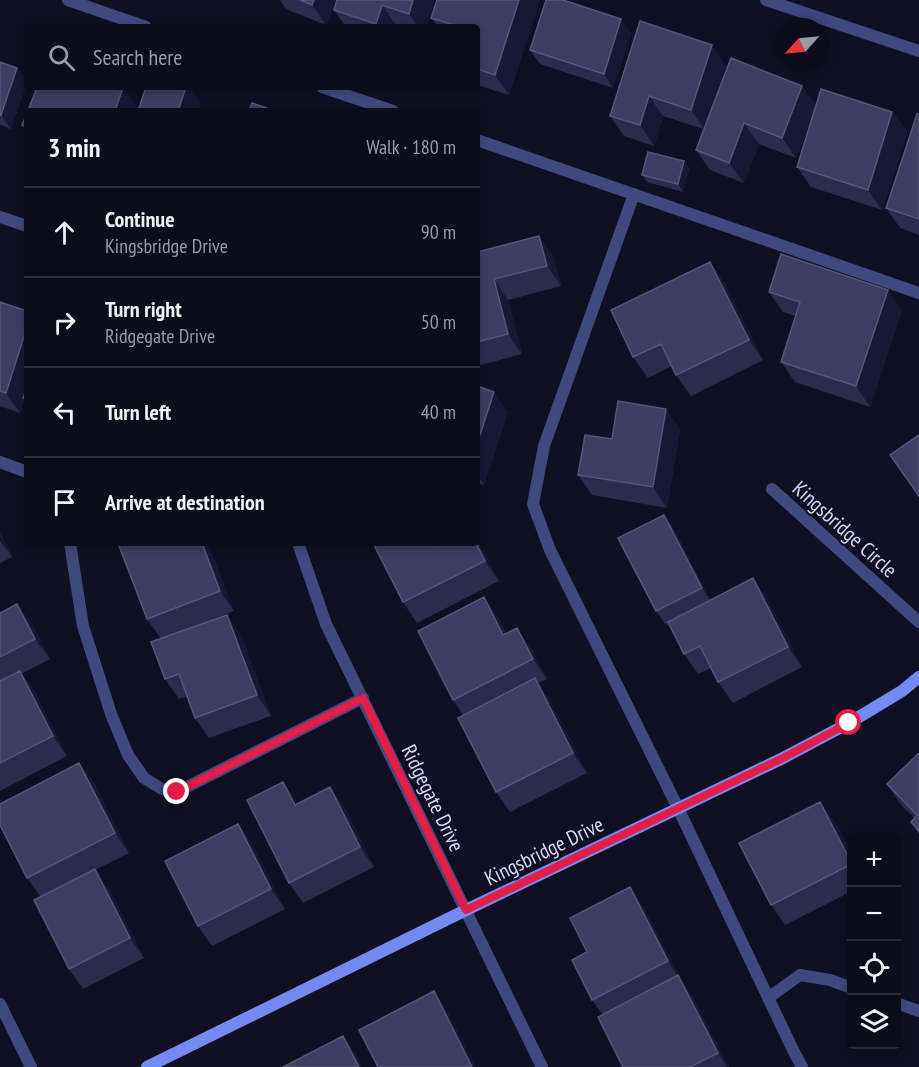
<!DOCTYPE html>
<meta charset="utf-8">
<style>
body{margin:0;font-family:"PT Sans Narrow",sans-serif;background:#151523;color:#f1f3f6}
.controls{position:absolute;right:18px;bottom:18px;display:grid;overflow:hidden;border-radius:6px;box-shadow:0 3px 9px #0003}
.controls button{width:54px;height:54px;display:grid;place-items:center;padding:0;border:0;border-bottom:2px solid #2c2c39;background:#0c0c1a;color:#f1f3f6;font:30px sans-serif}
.compass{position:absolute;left:775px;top:18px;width:54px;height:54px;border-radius:50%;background:#0c0c1a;box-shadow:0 3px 9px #0003;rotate:243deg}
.stop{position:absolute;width:18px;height:18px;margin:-14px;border:4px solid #e11d48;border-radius:50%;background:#fff}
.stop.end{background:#e11d48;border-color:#fff;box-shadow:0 2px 6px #0008}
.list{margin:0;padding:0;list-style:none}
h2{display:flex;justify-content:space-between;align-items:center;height:78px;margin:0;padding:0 24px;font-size:26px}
h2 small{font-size:20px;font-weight:400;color:#9a9ba2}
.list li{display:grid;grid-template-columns:39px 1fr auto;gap:18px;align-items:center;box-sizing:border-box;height:90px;padding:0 24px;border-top:2px solid #2c2c39}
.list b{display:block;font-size:22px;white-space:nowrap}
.list p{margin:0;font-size:20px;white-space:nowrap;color:#9a9ba2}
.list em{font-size:20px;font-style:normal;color:#9a9ba2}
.icon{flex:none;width:33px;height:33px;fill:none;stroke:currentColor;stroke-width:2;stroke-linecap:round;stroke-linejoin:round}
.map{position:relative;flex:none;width:919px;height:1067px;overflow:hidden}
.search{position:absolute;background:#0c0c1a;box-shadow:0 3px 9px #0003;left:24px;top:24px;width:456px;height:66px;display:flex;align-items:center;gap:15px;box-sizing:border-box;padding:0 21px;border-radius:6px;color:#9a9ba2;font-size:22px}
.panel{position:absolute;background:#0c0c1a;box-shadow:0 3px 9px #0003;left:24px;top:108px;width:456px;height:438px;border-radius:6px}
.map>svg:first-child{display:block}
</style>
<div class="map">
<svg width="919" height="1067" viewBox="0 0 919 1067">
<rect width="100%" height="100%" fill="#101022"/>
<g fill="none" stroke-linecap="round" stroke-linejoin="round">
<path stroke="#3f497d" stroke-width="12" d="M68,0L146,27
M322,87L393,111
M477,140L919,293
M634,194L544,446L533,504L550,550L678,808L793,1050L802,1067
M0,462L27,472
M70,543L83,626L111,714L128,755L144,778L162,789L177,792L363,698
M768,998L800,975L830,980L852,988
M896,1003L919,1011"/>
<path stroke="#3f497d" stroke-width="12" d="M766,0L919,51
M0,217L27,226
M772,489L919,622
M298,543L326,624L542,1067
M0,1004L31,1067"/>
<path stroke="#748af3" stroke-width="12" d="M147,1067L466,910L783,758L849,723L902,691L919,677"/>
</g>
<path fill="#2b2b4e" d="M280,0H336L326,25L286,9Z
M434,0L425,27H401L396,25L395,27H346L334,10Z
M437,0H540L509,95L477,85V27H438L431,18Z
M640,21L726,65L713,105L802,86L816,106L892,112L907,132L882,210L811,187L797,167L815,108L796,158L759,144L744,183L710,170L696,150L703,129L663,116L654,146L624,136L610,116Z
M631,33L613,88L540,64L530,50Z
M0,62L17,68L27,81L11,129L0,125Z
M919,114V235L900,228L886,208Z
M684,161L689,169L683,192L647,182L642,175Z
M539,236L553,256L561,286L508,300L522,354L477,366V252Z
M724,282L763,360L691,396L676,375L672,366L648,378L633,357Z
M769,292L902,310L870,407L795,382L781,362L796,316L783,312Z
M0,302L27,311V403L24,400L20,413L0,406Z
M477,386L508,412L484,485L477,483Z
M666,409L680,430L667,508L592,495L578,475L612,439Z
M664,515L674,529L710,600L753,578L767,599L802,667L733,703L718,682L711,668L698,674L684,654L669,624L666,625L656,611Z
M0,533L12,557L0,563Z
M118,543H208L234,611L168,636L241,635L271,716L209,738L195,718L187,696L179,699L165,679L161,639L147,619Z
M373,543H441V544L483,550L499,581L417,623L403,602Z
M0,611L1,612L32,624L50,659L21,674L34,691L67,756L0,791Z
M498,617L506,633L531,648L547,679L538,683L549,699L587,773L510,812L496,792L463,715L453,700Z
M919,753V834L911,822L915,818L901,805L887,784Z
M79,763L94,783L129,853L95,870L109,890L144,958L83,989L69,969L41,897L27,878Z
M330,787L344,807L374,867L303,903L289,883L298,803Z
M820,802L835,822L852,855V891L785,925L771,905Z
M238,824L252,844L285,909L212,946L198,926Z
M630,887L644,908L681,980L692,996L729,1067H623L602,1014L592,1000L587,952Z"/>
<path fill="#181835" d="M314,0H336L326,25L312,5Z
M413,0H434L425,27H418L409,14Z
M519,0H540L509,95L495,75Z
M382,5L396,25L395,27H378L376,24Z
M621,19L631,33L613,88L604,74Z
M712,45L726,65L705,130L691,110Z
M17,68L27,82L11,129L1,115Z
M802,86L816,106L796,158L782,138Z
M123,87L138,108L136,111H115Z
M186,87H190L201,103L199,111H178Z
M649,96L663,116L654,146L640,125Z
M892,112L907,132L882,210L868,190Z
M744,123L759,144L744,183L729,163Z
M684,161L689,169L683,192L678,184Z
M539,236L553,256L561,286L547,266Z
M710,262L724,282L763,360L749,340Z
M494,279L508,300L522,354L508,334Z
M888,290L902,310L870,407L856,386Z
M27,327V391L20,413L6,393Z
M494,392L508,412L484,485L477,474V444Z
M666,409L680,430L667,508L653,487Z
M664,515L674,529L711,602L702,588Z
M0,533L12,557L0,541Z
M477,541L483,550L499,581L485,561L476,543H477Z
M202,543H208L234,611L220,591Z
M753,578L767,599L802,667L788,647Z
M484,597L498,617L517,655L503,635Z
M17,604L32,624L50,659L35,639Z
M227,615L241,635L271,716L257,695Z
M517,628L531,648L547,679L533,659Z
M20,671L34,691L67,756L53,736Z
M535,678L549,699L587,773L573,753Z
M79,763L94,783L129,853L115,833Z
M283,782L297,802L309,825L295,805Z
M330,787L344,807L374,867L360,847Z
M820,802L835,822L852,855V863Z
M238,824L252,844L285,909L271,889Z
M95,869L109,890L144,958L130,938Z
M630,887L644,908L681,980L692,996L729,1067H727L718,1053L679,978L668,961Z
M434,991L448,1012L476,1067H472Z
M343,1036L357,1056L362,1067H359Z"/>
<path fill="#3d3e61" stroke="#555679" stroke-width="1.5" d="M300,0H314L312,5Z
M337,0H413L409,14L382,5L376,24L334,10Z
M437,0H519L495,75L477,69V27H460L431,18Z
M546,0H563L621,19L604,74L530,50Z
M640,21L712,45L691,110L649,96L640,125L610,116Z
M731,58L802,86L782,138L744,123L729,163L696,150Z
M0,62L17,68L1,115L0,114Z
M37,87H123L115,111H28Z
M146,87H186L178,111H138Z
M821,89L892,112L868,190L797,167Z
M252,103L276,111H249Z
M27,113V127L22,125Z
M917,114H919V219L886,208Z
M648,152L684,161L678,184L642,175Z
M539,236L547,266L494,279L508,334L477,342V252Z
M781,254L888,290L856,386L781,362L800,302L769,292Z
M710,262L749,340L676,375L661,344L633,357L611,310Z
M0,302L27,311V327L6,393L0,391Z
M477,386L494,392L477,444Z
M27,387V399L23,398Z
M618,401L666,409L653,487L578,475L585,435L612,439Z
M919,435V496L890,455Z
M664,515L702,588L656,611L618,538Z
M118,543H202L220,591L147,619Z
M373,543H437L438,546L443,543H476L485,561L403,602Z
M753,578L788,647L718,682L700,646L684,654L668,622Z
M484,597L503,635L517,628L533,659L453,700L418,631Z
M17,604L35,639L0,657V613Z
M227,615L257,695L195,718L179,674L165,679L151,642Z
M20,671L53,736L0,763V681Z
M535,678L573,753L496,792L458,718Z
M919,753V831L911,822L917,815L887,784Z
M79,763L115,833L27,878L0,825V804Z
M283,782L295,805L330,787L360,847L289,883L247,800Z
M820,802L852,864L771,905L739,843Z
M238,824L271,889L198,926L165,861Z
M95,869L130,938L69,969L34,900Z
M630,887L668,961L592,1000L572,960L587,952L570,918Z
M678,975L718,1053L690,1067H623L598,1017Z
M434,991L472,1067H378L359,1030Z
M343,1036L359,1067H283Z"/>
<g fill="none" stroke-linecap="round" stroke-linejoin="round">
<path stroke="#e11d48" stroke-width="8" d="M177,792L363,698L466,910L783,758L849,723"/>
</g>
<g text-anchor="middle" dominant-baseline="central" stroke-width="4.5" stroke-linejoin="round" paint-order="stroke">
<g font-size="21" fill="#d5d8fb" stroke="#101022">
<text transform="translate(845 529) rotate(42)">Kingsbridge Circle</text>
<text transform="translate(433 798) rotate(64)">Ridgegate Drive</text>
<text transform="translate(544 851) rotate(-26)">Kingsbridge Drive</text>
</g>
</g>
</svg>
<div class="controls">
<button>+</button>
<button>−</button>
<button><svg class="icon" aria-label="locate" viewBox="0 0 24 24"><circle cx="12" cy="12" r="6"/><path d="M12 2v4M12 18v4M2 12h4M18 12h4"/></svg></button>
<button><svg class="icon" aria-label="layers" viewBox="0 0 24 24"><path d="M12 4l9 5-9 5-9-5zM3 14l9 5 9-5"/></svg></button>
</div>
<svg class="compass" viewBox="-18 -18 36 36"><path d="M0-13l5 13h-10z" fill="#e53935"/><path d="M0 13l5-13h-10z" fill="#9a9ba2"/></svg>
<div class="stop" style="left:849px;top:723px"></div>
<div class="stop end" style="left:177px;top:792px"></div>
<div class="search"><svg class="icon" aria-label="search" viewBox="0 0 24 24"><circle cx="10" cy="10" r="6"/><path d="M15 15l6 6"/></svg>Search here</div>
<section class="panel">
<h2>3 min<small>Walk · 180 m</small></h2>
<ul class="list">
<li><svg class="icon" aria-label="ahead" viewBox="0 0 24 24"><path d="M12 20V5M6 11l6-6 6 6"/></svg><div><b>Continue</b><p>Kingsbridge Drive</p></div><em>90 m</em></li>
<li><svg class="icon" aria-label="right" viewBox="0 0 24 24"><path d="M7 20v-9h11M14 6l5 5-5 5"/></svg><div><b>Turn right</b><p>Ridgegate Drive</p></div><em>50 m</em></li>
<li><svg class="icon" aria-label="left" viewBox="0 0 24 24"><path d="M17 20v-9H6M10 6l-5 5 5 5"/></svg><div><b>Turn left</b></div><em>40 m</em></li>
<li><svg class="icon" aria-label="arrive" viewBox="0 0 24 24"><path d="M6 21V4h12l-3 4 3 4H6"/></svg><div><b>Arrive at destination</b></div></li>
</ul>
</section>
</div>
